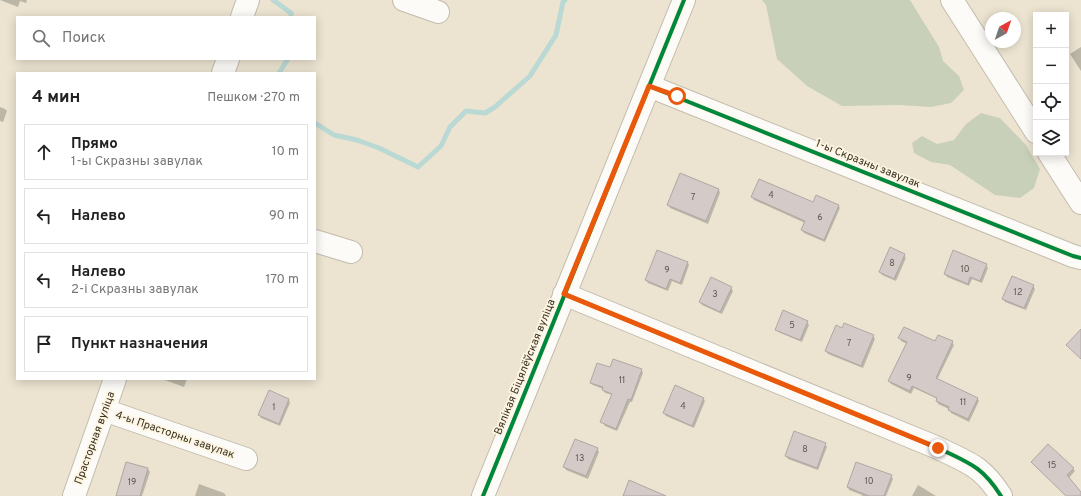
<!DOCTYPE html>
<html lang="ru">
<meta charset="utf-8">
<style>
body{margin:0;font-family:Overpass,sans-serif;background:#f2f2f2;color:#222}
.controls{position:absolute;right:12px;top:12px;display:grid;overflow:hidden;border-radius:0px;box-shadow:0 2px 10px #0003}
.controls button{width:36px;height:36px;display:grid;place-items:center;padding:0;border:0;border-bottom:1px solid #e0e0e0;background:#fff;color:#222;font:20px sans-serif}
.compass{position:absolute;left:985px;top:12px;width:36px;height:36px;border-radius:50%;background:#fff;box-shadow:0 2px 10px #0003;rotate:40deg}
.stop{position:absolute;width:12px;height:12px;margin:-9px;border:3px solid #ea580c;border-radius:50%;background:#fff}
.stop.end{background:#ea580c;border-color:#fff;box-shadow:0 1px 4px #0008}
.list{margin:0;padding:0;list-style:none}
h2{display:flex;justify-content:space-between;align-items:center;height:52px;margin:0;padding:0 16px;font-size:17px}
h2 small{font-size:13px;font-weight:400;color:#767676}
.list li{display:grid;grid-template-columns:26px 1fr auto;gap:12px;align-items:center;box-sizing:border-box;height:56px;margin:0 8px 8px;padding:0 8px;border:1px solid #e0e0e0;border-radius:0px}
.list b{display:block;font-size:15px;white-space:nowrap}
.list p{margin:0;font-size:13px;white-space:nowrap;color:#767676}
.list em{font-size:13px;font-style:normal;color:#767676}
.icon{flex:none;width:22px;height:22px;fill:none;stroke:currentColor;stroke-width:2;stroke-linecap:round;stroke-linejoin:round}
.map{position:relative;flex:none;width:1081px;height:496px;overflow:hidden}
.search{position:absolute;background:#fff;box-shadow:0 2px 10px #0003;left:16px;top:16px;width:300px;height:44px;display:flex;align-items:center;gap:10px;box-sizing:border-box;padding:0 14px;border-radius:0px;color:#767676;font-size:15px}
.panel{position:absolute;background:#fff;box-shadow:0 2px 10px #0003;left:16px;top:72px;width:300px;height:308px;border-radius:0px}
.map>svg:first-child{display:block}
</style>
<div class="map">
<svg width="1081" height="496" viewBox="0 0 1081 496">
<rect width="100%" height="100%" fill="#ece4d1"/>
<path fill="#c8d0ba" d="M762,0H910L939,47L943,61L959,76L964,90L951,103L931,107L899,105L842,106L807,86L777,59L766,5Z
M981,113L1000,118L1026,145L1040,169L1034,188L1020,198L995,195L950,165L931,162L914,153L912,143L922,136L937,144L954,140L966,124Z"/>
<path fill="#0003" d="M0,0H27L26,3L20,1L18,7Z
M1081,47V71L1070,54Z
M0,107L5,109L7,111L3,122L0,121Z
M681,174L719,190L720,193L708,224L670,208L668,205Z
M752,197L838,205L840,208L825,242L804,233L802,230L805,223L754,200Z
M904,255L906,258L896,281L882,275L880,272Z
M688,263L689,265L682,285L672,281L668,291L648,283L646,280Z
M986,265L988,268L982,283L972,279L969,286L947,277L945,274Z
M1033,286L1035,289L1026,310L1005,302L1003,299Z
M731,288L733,291L722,314L702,305L700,302Z
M807,322L809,325L802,342L778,332L777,329Z
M873,336L875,339L863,368L828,354L826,351Z
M900,338L936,342H952L954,345L937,380L977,398L979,401L969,422L951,413L949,409L938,404L937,401L938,399L914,388L911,394L891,384L889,381L907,344L901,341Z
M611,369L641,370L643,373L632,402H630L617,431L605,426L603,423L613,395L605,393L603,389L593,385L591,383Z
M162,379H187L184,387Z
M703,399L705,401L694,428L666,416L664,413Z
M289,400L290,403L280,426L261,418L259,415Z
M825,444L827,447L818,470L788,459L786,456Z
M597,449L599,452L588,479L566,470L564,467Z
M1032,462L1073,469L1075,471L1069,478L1081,493V496H1066Z
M127,463L148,469L150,472L142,496H118Z
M891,476L893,479L886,496H862V495L849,490L848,487Z
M199,484L224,493L226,496H195Z
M918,485L936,496H912Z"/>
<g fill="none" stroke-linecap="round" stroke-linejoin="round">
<path stroke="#bad9d4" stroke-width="5" d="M273,0L291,13V17
M279,73L288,59
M315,123L334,135L357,140L379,148L418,167L441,146L450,127L466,111L485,113L495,107L530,76L556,35L563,2L565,0"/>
</g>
<path fill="#d4cbc9" stroke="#afa7a3" d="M680,173L719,189L706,221L667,205Z
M759,179L813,202L816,195L839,205L824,240L801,230L805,221L751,197Z
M890,247L905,254L894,279L879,272Z
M657,250L688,262L680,283L670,279L666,289L645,280Z
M953,250L987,264L980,281L970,277L968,284L944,274Z
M1012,276L1034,285L1024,308L1002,299Z
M711,277L732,287L720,312L699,302Z
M783,310L808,321L800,340L775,330Z
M844,323L874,335L861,366L825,351L836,325L842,328Z
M904,327L935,341L938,335L953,341L936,378L978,398L968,419L948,410L949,407L936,401L937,398L912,386L910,391L888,381L907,342L898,338Z
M1081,329V359L1066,345Z
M613,359L642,369L631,400L628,399L616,429L600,422L612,394L602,390L603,387L590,383L597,363L610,367Z
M675,385L704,398L692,426L663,413Z
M269,390L289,399L279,424L258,415Z
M794,431L826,443L817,468L785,456Z
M575,439L598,448L586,476L563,467Z
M1048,444L1074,468L1067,475L1081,492V496H1066L1031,462Z
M126,462L148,468L140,496H116Z
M856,462L892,475L884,496H869L847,487Z
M629,480L666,496H623Z"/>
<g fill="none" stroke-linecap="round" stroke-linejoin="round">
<g stroke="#c2bcad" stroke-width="24">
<path id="minor" d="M404,0L438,12
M952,0L1036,132
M242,17L248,0
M223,73L228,59
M649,86L1073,256L1081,258
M1049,153L1081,203
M315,241L351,252
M564,294L938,448C969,463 982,466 1001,496
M104,410L246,459
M74,496L115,379
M483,496L684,0"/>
</g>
<use href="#minor" stroke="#fcfbf8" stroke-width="22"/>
<g stroke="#fef5e1" stroke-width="6">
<path id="cycleway" d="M649,86L1073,256L1081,258
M564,294L938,448C969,463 982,466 1001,496
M483,496L684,0"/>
</g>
<use href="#cycleway" stroke="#00873e" stroke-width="4"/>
</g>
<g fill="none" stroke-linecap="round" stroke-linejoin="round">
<path stroke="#ea580c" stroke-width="5" d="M677,96L649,86L564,294L938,448"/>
</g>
<g text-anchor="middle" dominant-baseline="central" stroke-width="3.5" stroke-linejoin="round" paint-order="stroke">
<g font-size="9" fill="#5f584e">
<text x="771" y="195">4</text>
<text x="693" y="197">7</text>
<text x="820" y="217">6</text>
<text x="892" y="263">8</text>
<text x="965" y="269">10</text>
<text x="667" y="270">9</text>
<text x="1018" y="292">12</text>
<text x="715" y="294">3</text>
<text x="792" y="325">5</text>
<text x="849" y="343">7</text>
<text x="909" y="378">9</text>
<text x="622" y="380">11</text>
<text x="963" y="402">11</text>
<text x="683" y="406">4</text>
<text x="274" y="407">1</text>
<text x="805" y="449">8</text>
<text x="580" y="458">13</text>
<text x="1052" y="465">15</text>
<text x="869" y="481">10</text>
<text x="132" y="482">19</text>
</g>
<g font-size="11" fill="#383225" stroke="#fef5e1">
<text transform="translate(868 164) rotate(22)">1-ы Скразны завулак</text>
<text transform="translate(525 367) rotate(-68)">Вялікая Біцялёўская вуліца</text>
<text transform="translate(175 435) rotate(19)">4-ы Прасторны завулак</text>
<text transform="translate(95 438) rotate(-70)">Прасторная вуліца</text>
</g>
</g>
</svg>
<div class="controls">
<button>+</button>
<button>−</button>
<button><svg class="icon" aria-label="locate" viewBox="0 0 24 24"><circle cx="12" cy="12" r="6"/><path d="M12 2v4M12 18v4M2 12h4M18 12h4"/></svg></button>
<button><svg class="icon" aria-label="layers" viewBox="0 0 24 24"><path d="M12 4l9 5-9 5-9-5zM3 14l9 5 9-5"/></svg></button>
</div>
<svg class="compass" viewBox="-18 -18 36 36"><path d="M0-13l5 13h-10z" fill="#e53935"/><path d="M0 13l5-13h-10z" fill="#767676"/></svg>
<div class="stop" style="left:677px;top:96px"></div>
<div class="stop end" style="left:938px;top:448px"></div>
<div class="search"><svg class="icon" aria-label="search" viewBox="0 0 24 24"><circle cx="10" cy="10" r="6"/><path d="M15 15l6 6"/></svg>Поиск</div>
<section class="panel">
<h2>4 мин<small>Пешком · 270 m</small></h2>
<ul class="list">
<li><svg class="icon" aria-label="ahead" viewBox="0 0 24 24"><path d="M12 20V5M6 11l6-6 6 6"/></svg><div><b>Прямо</b><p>1-ы Скразны завулак</p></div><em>10 m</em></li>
<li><svg class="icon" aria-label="left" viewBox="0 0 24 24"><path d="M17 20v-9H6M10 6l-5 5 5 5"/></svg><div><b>Налево</b></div><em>90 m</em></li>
<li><svg class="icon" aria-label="left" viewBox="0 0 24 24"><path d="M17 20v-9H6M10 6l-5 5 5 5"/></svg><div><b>Налево</b><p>2-і Скразны завулак</p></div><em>170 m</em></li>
<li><svg class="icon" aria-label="arrive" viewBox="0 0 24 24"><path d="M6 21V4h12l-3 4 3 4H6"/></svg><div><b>Пункт назначения</b></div></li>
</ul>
</section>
</div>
